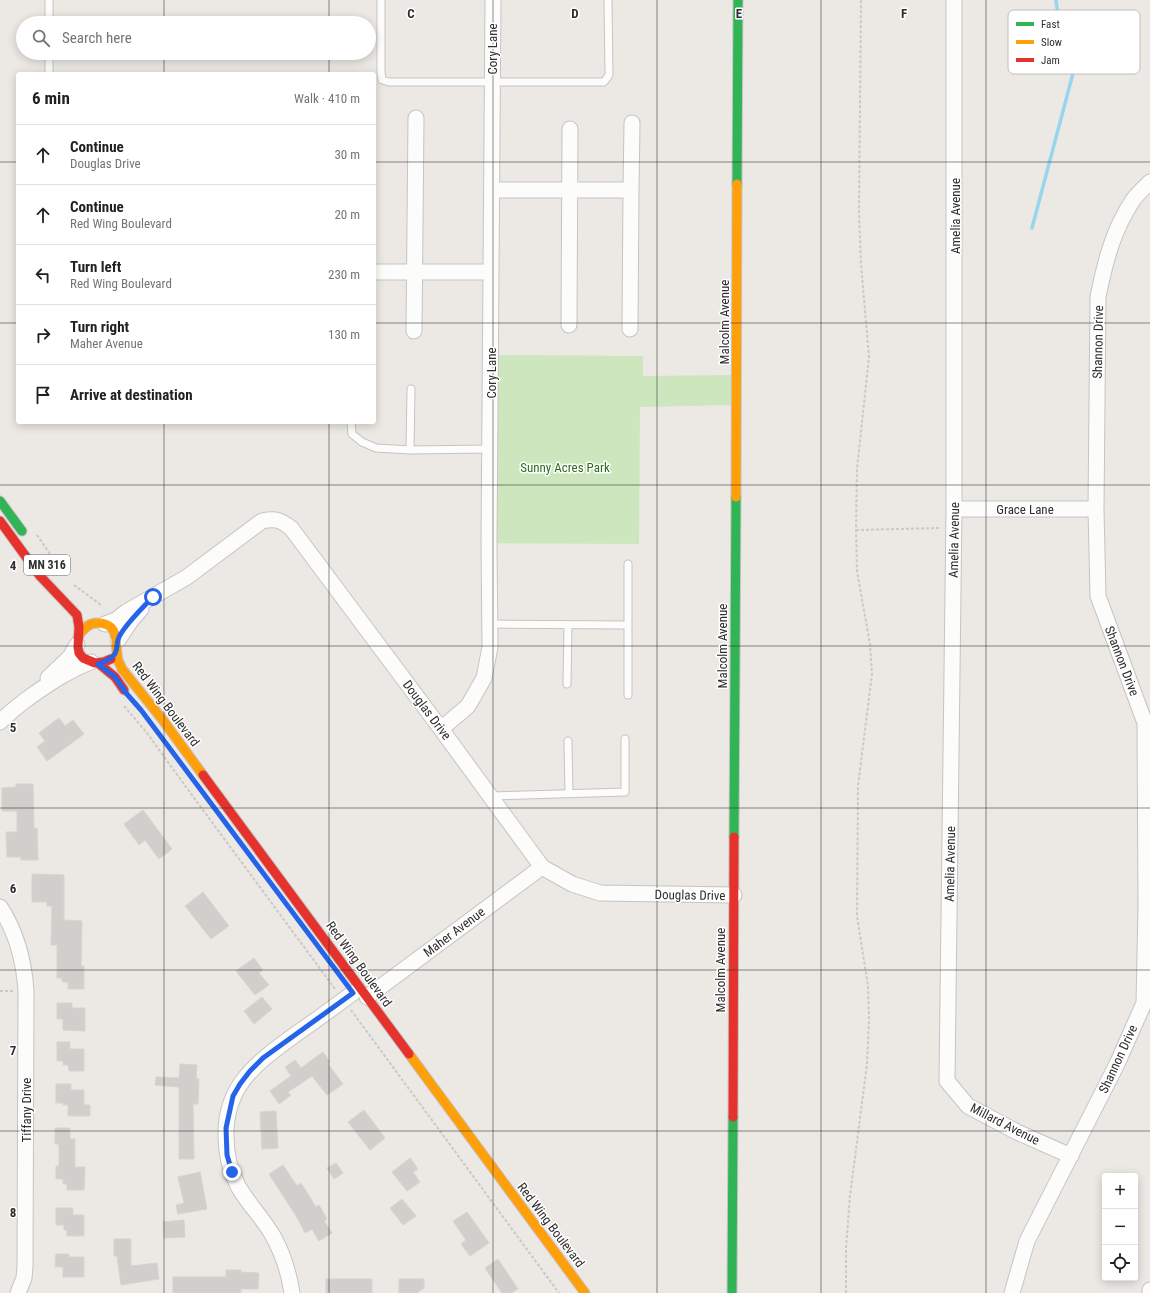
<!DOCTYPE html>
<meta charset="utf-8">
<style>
body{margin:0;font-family:"Roboto Condensed",sans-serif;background:#f6f6f6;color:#202124}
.controls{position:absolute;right:12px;bottom:12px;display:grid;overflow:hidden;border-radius:4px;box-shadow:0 2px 10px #0003}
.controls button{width:36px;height:36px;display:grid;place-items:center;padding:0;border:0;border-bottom:1px solid #e0e0e0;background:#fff;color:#202124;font:20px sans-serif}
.stop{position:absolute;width:12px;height:12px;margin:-9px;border:3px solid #2563eb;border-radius:50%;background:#fff}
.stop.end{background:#2563eb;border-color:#fff;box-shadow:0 1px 4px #0008}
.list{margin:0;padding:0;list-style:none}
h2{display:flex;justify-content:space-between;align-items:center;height:52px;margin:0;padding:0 16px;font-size:17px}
h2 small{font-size:13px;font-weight:400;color:#757577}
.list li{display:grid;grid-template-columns:26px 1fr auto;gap:12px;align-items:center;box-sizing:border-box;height:60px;padding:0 16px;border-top:1px solid #e0e0e0}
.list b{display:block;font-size:15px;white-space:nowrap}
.list p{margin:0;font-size:13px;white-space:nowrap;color:#757577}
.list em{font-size:13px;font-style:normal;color:#757577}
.icon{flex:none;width:22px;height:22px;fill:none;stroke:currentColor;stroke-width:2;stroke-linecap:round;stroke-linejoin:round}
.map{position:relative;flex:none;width:1150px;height:1293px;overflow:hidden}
.search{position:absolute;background:#fff;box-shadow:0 2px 10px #0003;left:16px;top:16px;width:360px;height:44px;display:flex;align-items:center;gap:10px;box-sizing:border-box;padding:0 14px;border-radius:22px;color:#757577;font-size:15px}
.panel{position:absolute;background:#fff;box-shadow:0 2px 10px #0003;left:16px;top:72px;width:360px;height:352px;border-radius:4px}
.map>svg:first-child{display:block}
</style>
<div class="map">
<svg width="1150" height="1293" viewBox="0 0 1150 1293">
<rect width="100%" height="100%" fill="#ece8e4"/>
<path fill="#cee6be" d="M491,355L643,356V376L736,375V405L640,407L639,544L489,543Z"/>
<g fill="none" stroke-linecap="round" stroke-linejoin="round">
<path stroke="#99d6ec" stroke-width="3.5" d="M1032,228L1076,62L1057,8L1056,0"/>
</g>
<path fill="#d1cecb" stroke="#d7d4d0" d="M59,718L65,726L73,720L84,734L47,761L37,747L45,741L39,733Z
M16,784H33L34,829L37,828L38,860H21V857H7L6,832H17V811H2V788L16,787Z
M143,810L172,849L159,859L145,840L139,845L124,824Z
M32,874L64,875V920L82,921L81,966H84V989H68V982H62V978H57V945H51L52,906H47V902H32Z
M203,892L229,926L211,939L185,906Z
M254,958L263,970L259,973L269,985L255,995L236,971Z
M262,997L272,1009L254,1024L244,1011Z
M57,1003H72V1008H85V1031L63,1030V1019H57Z
M57,1042H70V1049H84V1071H69L68,1065H63V1061H57Z
M323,1052L330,1062L328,1064L343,1084L327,1095L312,1076L288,1092L291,1095L279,1104L270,1091L291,1076L285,1067L295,1060L301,1068Z
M180,1064L197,1065L196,1079H199L198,1104H193L194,1159H179V1087L155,1085L156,1077L179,1078Z
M56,1084H71V1090H84V1105H90V1116H68V1105H63V1103H56Z
M364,1110L385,1138L370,1150L348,1122Z
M276,1111L278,1148L262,1149L260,1112Z
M55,1128H70V1139H75V1167H85L84,1190H67V1184H63V1179H56V1166H59V1144H55Z
M410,1158L418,1169L413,1172L420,1182L407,1191L392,1172Z
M336,1163L343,1173L334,1179L327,1168Z
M283,1165L297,1186L301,1183L316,1207L319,1205L327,1219L324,1221L332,1233L319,1241L312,1229L305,1233L298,1219L269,1174Z
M200,1172L207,1209L178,1214L176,1205L184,1203L178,1177Z
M402,1199L416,1216L403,1225L390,1208Z
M56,1208H73V1215H84V1236H67V1230H64V1225H56Z
M467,1212L489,1243L470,1256L461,1244L466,1240L453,1221Z
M184,1220L185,1237L164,1238L163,1222Z
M114,1239H131V1266L157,1263L159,1279L121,1285L117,1256H114Z
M56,1254H69V1257H84V1277H63V1267H55Z
M498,1259L518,1289L511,1293H502L485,1268Z
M226,1270H241V1272L259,1273L258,1289H241V1293H173V1277H226Z
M326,1279H372V1293H326Z
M399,1279H424V1288L417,1293H399Z"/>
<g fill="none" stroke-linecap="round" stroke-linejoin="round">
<g stroke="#c5c4c5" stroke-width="9">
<path id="lane" d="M381,0V72L382,80L389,82H604L609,75L608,0
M49,23V0
M49,74V53
M351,422L352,434L362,442L376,448L410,450L490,449
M410,450L411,389
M490,624L628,625
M567,684L568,625
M628,695V564
M568,741L569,793
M490,796L625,792V739"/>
</g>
<g stroke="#c5c4c5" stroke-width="17">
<path id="street" d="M954,0V509L947,1081L968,1106L1017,1132L1071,1156
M492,190H631L632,123
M374,272H491
M569,325L570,129
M630,329L631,190
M414,331L416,118
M954,509H1096
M105,624L116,620L126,612L187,577L262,521C276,518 280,520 291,528L441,729L542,867L572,884L600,893L734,895
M118,640L130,622L141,609
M48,678L70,657L77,645
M0,722C17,705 35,693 55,680C67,673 78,666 91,662
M441,729L468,706L484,678L490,647L489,543L493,0
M0,907C17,933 24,960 26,991L25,1266L24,1278L18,1293
M367,997L542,867
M292,1293C289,1273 283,1254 273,1236C263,1218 248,1204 238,1186C230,1171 226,1154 226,1136C225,1084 258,1062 296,1034C315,1021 334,1007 353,993
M1012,1293L1027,1241L1117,1064L1144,1003L1146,907L1145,723L1098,596L1096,509L1098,297C1105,262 1113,230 1133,200C1138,193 1144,188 1150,182
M1150,1293V1290"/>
</g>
<g stroke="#c5c4c5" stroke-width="11">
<path id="fast" d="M737,184L738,0
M0,501L22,531
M734,837L736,497
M732,1293L733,1117"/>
</g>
<g stroke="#c5c4c5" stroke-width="11">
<path id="slow" d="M736,497L737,184
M78,637C82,630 88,623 97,623C122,623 114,645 118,660C119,663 121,666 122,669L162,719L203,775
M409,1054L585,1293"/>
</g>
<g stroke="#c5c4c5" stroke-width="11">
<path id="jam" d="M0,521L40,576L77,615L79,627L78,647L79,653L83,658L95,663L104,662L111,659
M98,663L115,677L124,690
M203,775L409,1054
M733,1117L734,837"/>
</g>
<path stroke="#c9c9c8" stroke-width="2" stroke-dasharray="3 2" stroke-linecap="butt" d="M856,530L940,528
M37,535L64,575
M74,585L101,605
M124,706L147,733L186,787L335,989
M0,991H13
M351,1010L559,1293
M846,1293V1247L850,1196L867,1064L869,1020L868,986L857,916L858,786L872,674L870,644L857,571L856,530L857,469L869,357L861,264L859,213L861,0"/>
<use href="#lane" stroke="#fcfcfb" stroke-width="7"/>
<use href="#street" stroke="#fcfcfb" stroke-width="15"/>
<use href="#fast" stroke="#30b455" stroke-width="9"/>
<use href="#slow" stroke="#ff9f0a" stroke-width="9"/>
<use href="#jam" stroke="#e5322d" stroke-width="9"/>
</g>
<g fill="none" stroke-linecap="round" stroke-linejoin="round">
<path stroke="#2563eb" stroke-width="5" d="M153,597C145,605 120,630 118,640C116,646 118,650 114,655C110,660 104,662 98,664L115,677L126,693L141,710L353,993L263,1058L250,1071L240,1084L233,1096L226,1128L227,1155L232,1172"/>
</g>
<path fill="none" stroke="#2e2e2e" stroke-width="1" stroke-opacity="0.55" d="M164,0V23M329,0V23M493,0V1293M657,0V1293M821,0V1293M986,0V1293M164,53V74M329,53V74M0,162H18M374,162H1150M0,323H18M374,323H1150M164,422V1293M329,422V1293M0,485H1150M0,646H1150M0,808H1150M0,970H1150M0,1131H1150"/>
<g text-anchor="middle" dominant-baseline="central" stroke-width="3" stroke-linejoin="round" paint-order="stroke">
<rect fill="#fff" stroke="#6d6d6d" stroke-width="1" x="24" y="555" width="46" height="20" rx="3"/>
<g font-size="12" font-weight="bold" fill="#2e2e2e">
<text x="47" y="565">MN 316</text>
</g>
<g font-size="13" fill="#2e2e2e" stroke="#fff">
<text transform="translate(492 49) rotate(-90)">Cory Lane</text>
<text transform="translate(955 216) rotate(-90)">Amelia Avenue</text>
<text transform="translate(724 322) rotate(-90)">Malcolm Avenue</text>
<text transform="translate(1098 342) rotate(-89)">Shannon Drive</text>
<text transform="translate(491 373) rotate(-90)">Cory Lane</text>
<text x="1025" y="509">Grace Lane</text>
<text transform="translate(954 540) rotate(-89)">Amelia Avenue</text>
<text transform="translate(722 646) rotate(-90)">Malcolm Avenue</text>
<text transform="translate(1122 661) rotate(69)">Shannon Drive</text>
<text transform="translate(166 704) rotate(53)">Red Wing Boulevard</text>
<text transform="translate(427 710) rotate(53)">Douglas Drive</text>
<text transform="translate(950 864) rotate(-89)">Amelia Avenue</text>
<text transform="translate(690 895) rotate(1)">Douglas Drive</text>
<text transform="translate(454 932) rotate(-37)">Maher Avenue</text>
<text transform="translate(359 964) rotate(54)">Red Wing Boulevard</text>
<text transform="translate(720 970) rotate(-90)">Malcolm Avenue</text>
<text transform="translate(1118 1059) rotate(-65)">Shannon Drive</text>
<text transform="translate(26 1110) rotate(-90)">Tiffany Drive</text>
<text transform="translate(1005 1124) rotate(27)">Millard Avenue</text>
<text transform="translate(551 1225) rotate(53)">Red Wing Boulevard</text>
</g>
<g font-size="13" fill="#2c6e1b" stroke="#fff">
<text x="565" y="467">Sunny Acres Park</text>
</g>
</g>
<rect x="1008" y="10" width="132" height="64" rx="6" fill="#fff" stroke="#c0c0c0" stroke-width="1"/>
<rect x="1016" y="22" width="18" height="4" fill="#30b455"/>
<rect x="1016" y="40" width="18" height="4" fill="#ff9f0a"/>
<rect x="1016" y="58" width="18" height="4" fill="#e5322d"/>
<g font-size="11" fill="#2e2e2e">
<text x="1041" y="28">Fast</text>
<text x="1041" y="46">Slow</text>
<text x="1041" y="64">Jam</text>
</g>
<g font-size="13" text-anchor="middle" font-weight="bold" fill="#2e2e2e" stroke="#fff" stroke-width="3" stroke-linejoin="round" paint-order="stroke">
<text x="411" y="18">C</text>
<text x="575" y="18">D</text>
<text x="739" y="18">E</text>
<text x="904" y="18">F</text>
<text x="13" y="570">4</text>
<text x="13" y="732">5</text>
<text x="13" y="893">6</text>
<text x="13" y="1055">7</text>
<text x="13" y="1217">8</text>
</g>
</svg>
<div class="controls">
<button>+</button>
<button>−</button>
<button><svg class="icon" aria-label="locate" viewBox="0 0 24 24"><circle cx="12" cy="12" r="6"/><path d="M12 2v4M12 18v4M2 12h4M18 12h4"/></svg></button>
</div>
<div class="stop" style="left:153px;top:597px"></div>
<div class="stop end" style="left:232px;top:1172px"></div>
<div class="search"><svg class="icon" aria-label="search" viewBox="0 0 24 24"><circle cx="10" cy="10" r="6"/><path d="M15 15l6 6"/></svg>Search here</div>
<section class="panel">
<h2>6 min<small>Walk · 410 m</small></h2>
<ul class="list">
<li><svg class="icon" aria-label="ahead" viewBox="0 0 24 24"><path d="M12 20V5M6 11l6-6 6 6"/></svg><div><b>Continue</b><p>Douglas Drive</p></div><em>30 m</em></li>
<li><svg class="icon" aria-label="ahead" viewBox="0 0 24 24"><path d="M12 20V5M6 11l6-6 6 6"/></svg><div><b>Continue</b><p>Red Wing Boulevard</p></div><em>20 m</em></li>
<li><svg class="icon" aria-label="left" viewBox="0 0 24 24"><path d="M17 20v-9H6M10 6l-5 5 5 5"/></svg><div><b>Turn left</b><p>Red Wing Boulevard</p></div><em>230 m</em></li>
<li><svg class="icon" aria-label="right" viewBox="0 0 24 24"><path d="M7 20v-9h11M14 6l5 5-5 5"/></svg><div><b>Turn right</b><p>Maher Avenue</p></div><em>130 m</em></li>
<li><svg class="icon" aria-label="arrive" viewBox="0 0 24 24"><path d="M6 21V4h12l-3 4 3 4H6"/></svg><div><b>Arrive at destination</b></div></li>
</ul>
</section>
</div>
